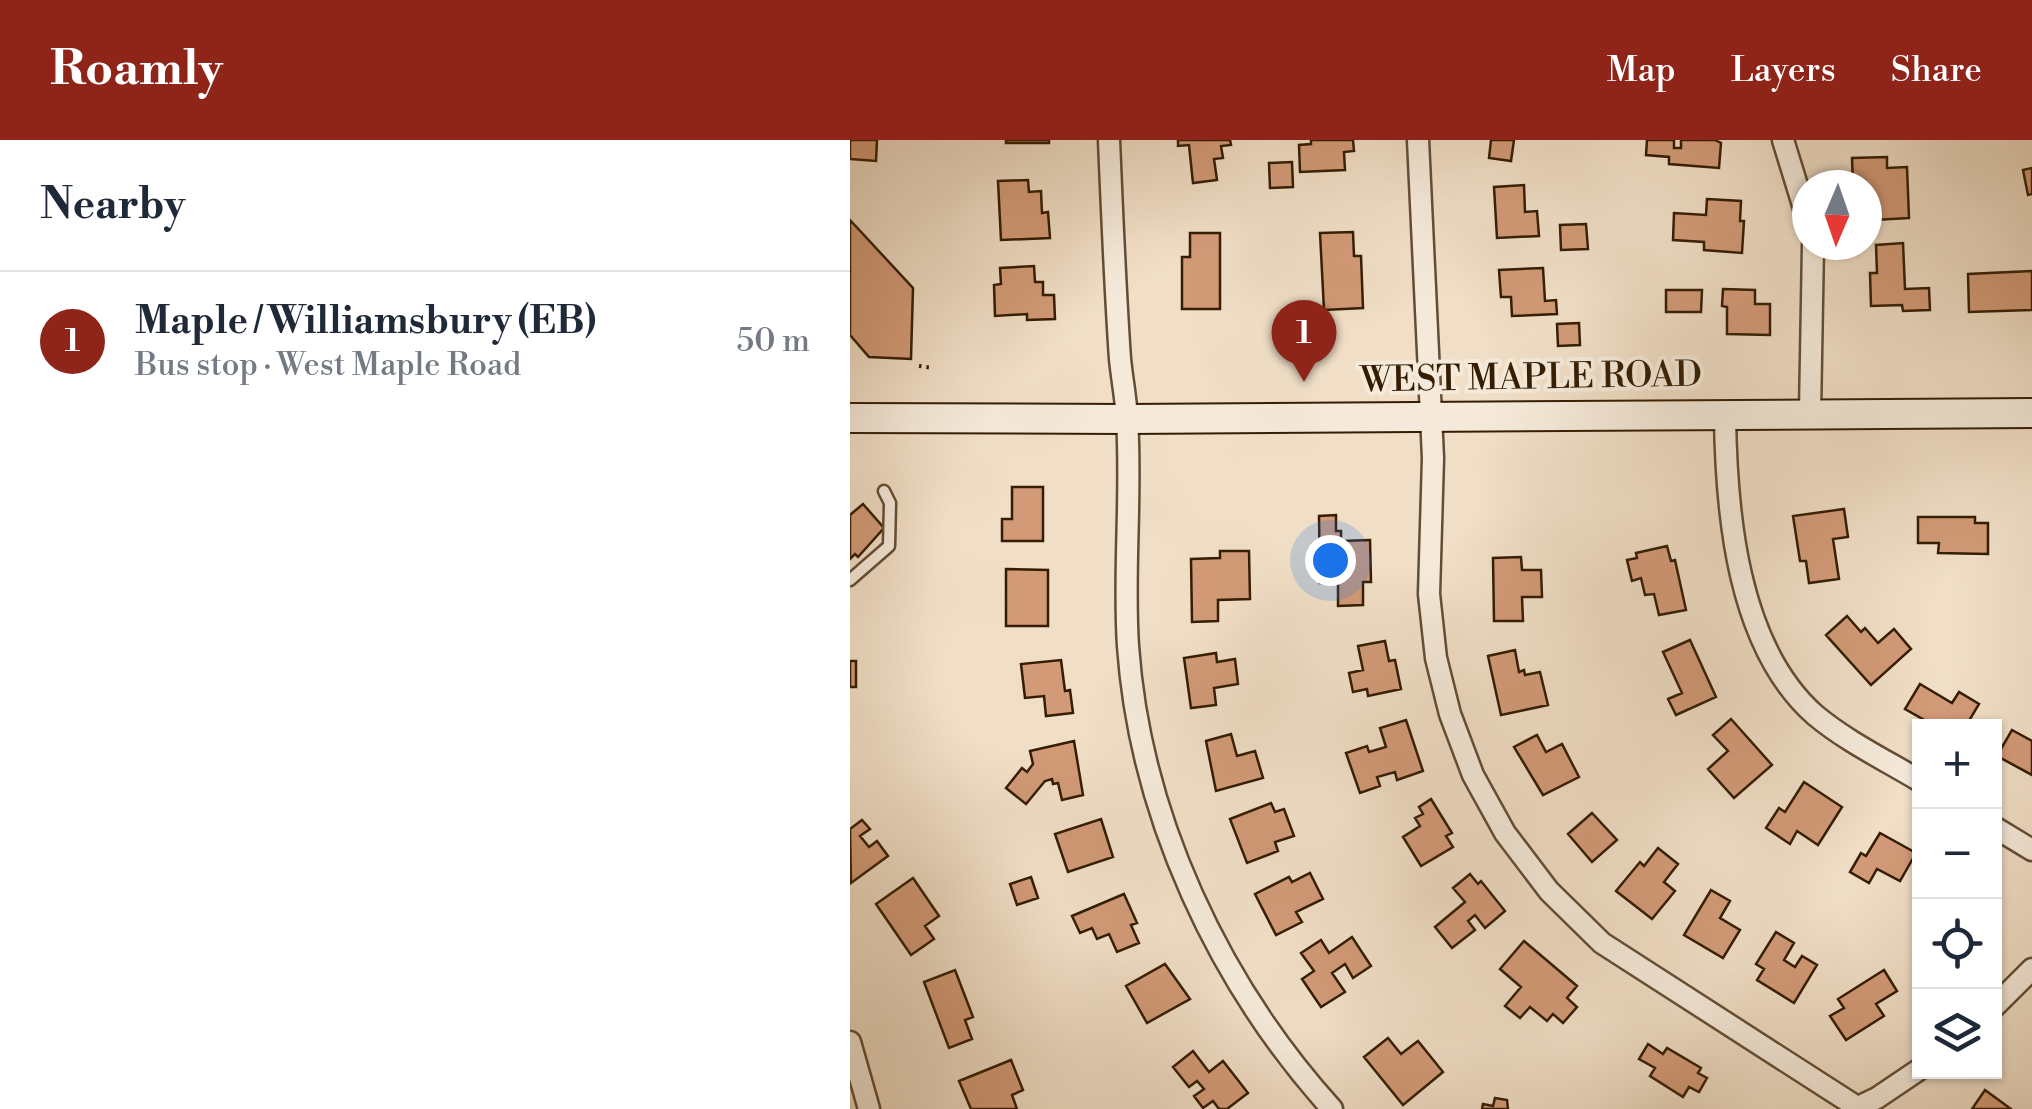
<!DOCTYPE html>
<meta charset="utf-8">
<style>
body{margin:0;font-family:"Libre Bodoni",serif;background:#f2f2f3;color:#1f2937}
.controls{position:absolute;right:30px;bottom:30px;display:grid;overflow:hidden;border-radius:0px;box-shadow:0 2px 8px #0004}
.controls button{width:90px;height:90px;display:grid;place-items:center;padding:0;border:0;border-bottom:2px solid #e0e1e3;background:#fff;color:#1f2937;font:50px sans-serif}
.compass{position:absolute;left:942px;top:30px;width:90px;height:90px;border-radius:50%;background:#fff;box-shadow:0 2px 8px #0004;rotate:182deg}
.you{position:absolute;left:480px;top:420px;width:35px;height:35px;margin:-25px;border:8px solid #fff;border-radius:50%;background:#1a73e8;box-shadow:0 0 0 15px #1a73e833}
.badge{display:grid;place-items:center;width:65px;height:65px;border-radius:50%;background:#8f2418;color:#fff;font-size:32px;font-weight:700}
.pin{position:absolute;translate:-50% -82px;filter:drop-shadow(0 2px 5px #0008)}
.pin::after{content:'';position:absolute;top:52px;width:35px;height:30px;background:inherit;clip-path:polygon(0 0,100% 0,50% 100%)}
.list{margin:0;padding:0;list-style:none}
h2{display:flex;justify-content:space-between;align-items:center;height:130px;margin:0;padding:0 40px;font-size:42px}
h2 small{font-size:32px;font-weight:400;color:#747a83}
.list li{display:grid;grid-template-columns:65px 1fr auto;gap:30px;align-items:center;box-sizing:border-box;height:140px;padding:0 40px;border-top:2px solid #e0e1e3}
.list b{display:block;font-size:38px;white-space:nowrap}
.list p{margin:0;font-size:32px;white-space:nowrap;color:#747a83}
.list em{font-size:32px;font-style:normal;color:#747a83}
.icon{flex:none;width:55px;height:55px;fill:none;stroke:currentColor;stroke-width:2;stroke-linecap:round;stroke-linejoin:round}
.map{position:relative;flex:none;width:1182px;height:969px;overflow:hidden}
header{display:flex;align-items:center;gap:60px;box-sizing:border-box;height:140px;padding:0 50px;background:#8f2418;color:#fff}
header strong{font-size:48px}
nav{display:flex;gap:55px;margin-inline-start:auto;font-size:35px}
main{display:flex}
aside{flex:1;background:#fff}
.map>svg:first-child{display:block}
</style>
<header>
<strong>Roamly</strong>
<nav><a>Map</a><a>Layers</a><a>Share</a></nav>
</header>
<main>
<aside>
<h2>Nearby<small></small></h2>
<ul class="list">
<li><span class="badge">1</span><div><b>Maple / Williamsbury (EB)</b><p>Bus stop · West Maple Road</p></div><em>50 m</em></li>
</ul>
</aside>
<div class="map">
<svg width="1182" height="969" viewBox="0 0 1182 969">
<rect width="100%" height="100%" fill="#f0dec6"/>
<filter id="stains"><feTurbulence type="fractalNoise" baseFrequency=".002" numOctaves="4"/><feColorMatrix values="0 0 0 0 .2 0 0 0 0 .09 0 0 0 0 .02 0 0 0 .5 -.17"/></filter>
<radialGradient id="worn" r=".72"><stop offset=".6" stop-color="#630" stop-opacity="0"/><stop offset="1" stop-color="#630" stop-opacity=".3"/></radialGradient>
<path fill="#d29a77" stroke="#341d03" stroke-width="2.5" d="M0,0H27L26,21L0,19Z
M156,0H199V3H156Z
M328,0H380L381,5L371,6L373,18L364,19L367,40L343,43L339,5L328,6Z
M461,0H503L504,11L494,12L495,30L450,32L449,5L461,4Z
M641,0H664L661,21L639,18Z
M797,0H824V8H831V0H865L871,3L869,28L819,24V17L796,15Z
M1037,17V28L1057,27L1059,78L1024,80L1023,56H1017V45H1003L1002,18Z
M442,22L443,47L420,48L419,23Z
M1182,28V54L1178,55L1173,30Z
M178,40L179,52L191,51L192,73L198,72L200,98L151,100L148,41Z
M674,45L675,72L687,71L689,96L647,98L644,47Z
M857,59L891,61L890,81H894L892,113L854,110V102L823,100L824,73L856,75Z
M0,80L63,148L61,219L19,217L0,195Z
M736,84L738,109L711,110L710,85Z
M503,92L504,116H511L513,168L474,170L470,93Z
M340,93H370V169H332V117H340Z
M1053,103L1055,149L1079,148L1080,170L1053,171L1052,165L1021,166L1020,133H1027L1026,105Z
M184,126L185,142H193V155H204L205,179L177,180V174L145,176L144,145L151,144L150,128Z
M693,128L695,161L706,160L707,174L662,176L661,157H651L649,130Z
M1182,131V170L1119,172L1118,134Z
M873,149L905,150V164H920V195L877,194V167L872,166Z
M816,150H852L851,172H816Z
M729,183L730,205L708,206L707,184Z
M162,347H193V401H152V379H162Z
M13,364L34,388L8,417L5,414L0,419V375Z
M994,369L998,397L983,399L989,439L959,443L956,421H950L943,376Z
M486,375V391H491V401L520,400L521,442H513V465L488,466V443H470L469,376Z
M1068,377H1125V383H1138V414L1088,413L1089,403H1068Z
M817,406L821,421L825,420L836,470L809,475L804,454L795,455L791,438L782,441L777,420L787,418L786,413Z
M370,411H399L400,459L368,460V481L342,482L341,419L370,418Z
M671,417L672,430H691L692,457H672L673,481H644L643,418Z
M156,429L198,430V486H156Z
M997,476L1011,492L1015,488L1028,503L1044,489L1061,509L1021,545L976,495Z
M840,500L866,557L826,575L818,559L832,553L813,512Z
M535,501L539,521L545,520L551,549L518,556L517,549L503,552L499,533L513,530L508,506Z
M665,510L669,532L674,530L675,535L690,532L698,565L651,575L638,516Z
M366,513L367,522L385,519L388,544L364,548L366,565L341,568L334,518Z
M211,520L215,551L220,550L223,573L196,576L194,556L175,558L171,524Z
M0,521H6V547H0Z
M1070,544L1102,563L1109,552L1129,564L1116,586H1085L1055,569Z
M881,579L922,625L884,658L858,629L878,611L863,595Z
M556,580L573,631L547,640L545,632L527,637L530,646L510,653L496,613L517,606L519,612L536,607L530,588Z
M1162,590L1182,601V635L1147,616Z
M381,594L387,616L405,611L413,638L366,651L356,601Z
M687,595L696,612L712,604L729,637L693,655L664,607Z
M224,601L233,655L212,660L208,643L203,644L202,639L195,641L176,664L156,648L172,628L177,632L183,624L180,611Z
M954,642L992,667L968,705L947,691L940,704L916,688L929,668L935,672Z
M581,659L602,693L596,696L603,707L571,726L553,697L570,686L565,678L573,674L569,667Z
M421,663L425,672L434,669L444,696L425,702L428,711L397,723L380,679Z
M742,673L767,700L742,722L718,694Z
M251,679L263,717L218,732L205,694Z
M12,680L20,689L10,696L19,707L27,701L38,716L1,743L0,689Z
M1030,693L1066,713L1050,741L1027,729L1019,743L1000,732L1011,713L1016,716Z
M808,708L828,724L814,742L825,751L802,779L766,751L790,722L794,726Z
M460,733L473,759L446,772L452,782L426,795L405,754L439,737L442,742Z
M620,734L628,744L631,741L655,771L635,788L625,775L618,781L625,790L602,808L585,787L615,762L603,748Z
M181,737L188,758L167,765L160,744Z
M63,738L89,776L75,786L84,799L61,815L26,764Z
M861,750L880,761L870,778L890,790L873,818L834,795Z
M274,754L287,783L281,785L289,803L267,812L259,794L247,799L242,788L230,793L222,776Z
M926,792L944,803L934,820L945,827L952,816L967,825L944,863L907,840L914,829L906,824Z
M502,797L521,826L503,838L495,824L482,833L495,852L471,867L452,839L464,831L451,813L471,800L479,813Z
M674,801L727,846L717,858L727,867L713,883L703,874L697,881L680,867L670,878L655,866L671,847L650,829Z
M315,824L340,859L297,883L276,846Z
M105,830L123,877L115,880L122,899L99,908L74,842Z
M1034,830L1047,851L1026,864L1034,876L996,900L980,876L994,868L988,859Z
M538,898L551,914L568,901L593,932L553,965L514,917Z
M798,904L813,914L817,908L851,928L848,933L857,938L849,952L839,947L833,957L800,936L805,928L789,919Z
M343,911L359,932L373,921L398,953L377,969H369L363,961L353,968L344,956L354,949L347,941L339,947L323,927Z
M161,920L173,950L162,955L167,969H121L109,941Z
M1135,950L1161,969H1122Z
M645,958L657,960L658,969H632L633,964L643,966Z"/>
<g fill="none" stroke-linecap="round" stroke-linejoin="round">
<g stroke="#634d34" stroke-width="15">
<path id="service" d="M0,440L39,406L40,363L34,351"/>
</g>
<g stroke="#634d34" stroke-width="25">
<path id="minor" d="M259,0C262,73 265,146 270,219C272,239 276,259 277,279C282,355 273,431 278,506C290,676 369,844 482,969
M568,0L583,318L579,454L586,518L600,574L623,635L655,693L699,751L752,803L1010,969
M933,0L957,78
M960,273L963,105
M875,274C876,372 887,506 965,575C996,601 1035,620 1070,641
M1144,687L1182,710
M1144,867L1182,829
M0,902L19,969
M1004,969L1027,958L1070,929"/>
</g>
<g stroke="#341d03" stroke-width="32">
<path id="secondary" d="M0,278L277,279L1182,273"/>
</g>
<path stroke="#341d03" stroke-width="4" stroke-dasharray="2.5 5" stroke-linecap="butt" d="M69,226L83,228"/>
<use href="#service" stroke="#f5eada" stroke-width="10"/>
<use href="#minor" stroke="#f5eada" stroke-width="20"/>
<use href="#secondary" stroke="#f5eada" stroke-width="28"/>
</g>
<g text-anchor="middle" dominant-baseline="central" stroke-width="8" stroke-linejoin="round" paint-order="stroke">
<g font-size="35" fill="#341d03" stroke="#f5eada">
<text transform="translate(681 238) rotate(-1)">WEST MAPLE ROAD</text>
</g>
</g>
<rect width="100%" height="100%" filter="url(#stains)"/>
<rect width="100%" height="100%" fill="url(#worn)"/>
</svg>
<div class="controls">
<button>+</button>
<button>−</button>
<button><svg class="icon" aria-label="locate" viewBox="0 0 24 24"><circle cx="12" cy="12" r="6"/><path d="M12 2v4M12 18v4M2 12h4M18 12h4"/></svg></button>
<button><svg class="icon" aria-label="layers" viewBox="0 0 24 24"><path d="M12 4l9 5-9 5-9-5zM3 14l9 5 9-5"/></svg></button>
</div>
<svg class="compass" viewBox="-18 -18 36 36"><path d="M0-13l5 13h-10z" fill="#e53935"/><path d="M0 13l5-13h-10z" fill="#747a83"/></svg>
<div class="you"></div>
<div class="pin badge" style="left:454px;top:242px">1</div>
</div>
</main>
